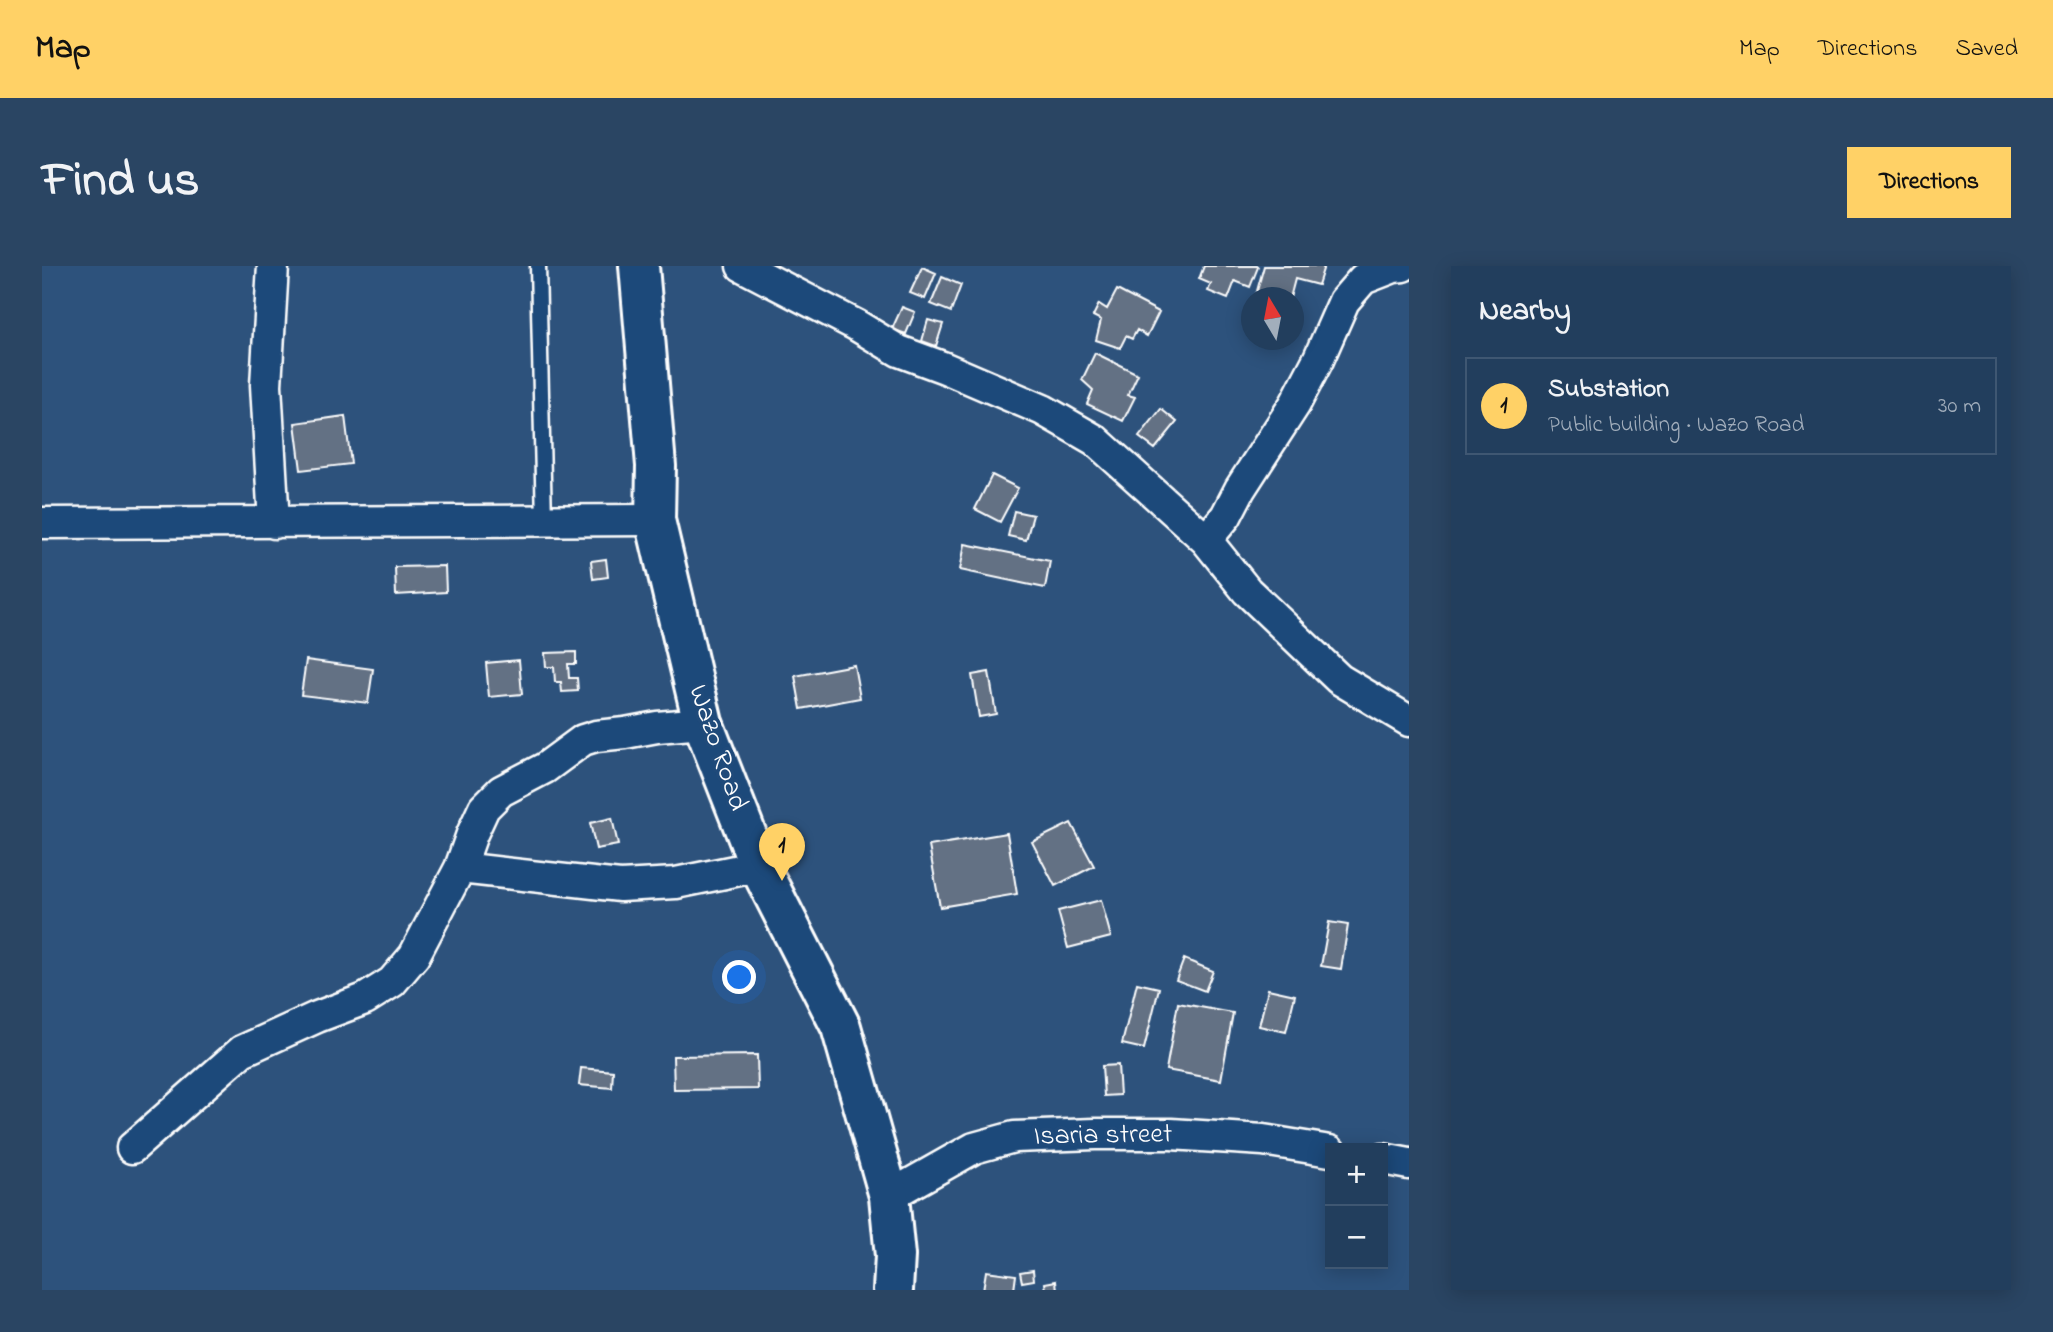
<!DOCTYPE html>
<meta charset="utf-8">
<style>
body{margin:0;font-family:"Indie Flower",sans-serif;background:#2a4563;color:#f1f3f6}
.controls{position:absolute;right:21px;bottom:21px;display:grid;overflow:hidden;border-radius:0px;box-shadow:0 4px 18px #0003}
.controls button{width:63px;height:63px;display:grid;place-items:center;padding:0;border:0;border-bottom:2px solid #3f5772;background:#223e5d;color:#f1f3f6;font:35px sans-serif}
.compass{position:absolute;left:1199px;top:21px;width:63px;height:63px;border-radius:50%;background:#223e5d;box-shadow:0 4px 18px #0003;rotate:350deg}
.you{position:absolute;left:698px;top:712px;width:24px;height:24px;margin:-18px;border:5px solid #fff;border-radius:50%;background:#1a73e8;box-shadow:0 0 0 10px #1a73e833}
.badge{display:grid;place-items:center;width:46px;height:46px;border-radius:50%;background:#ffd166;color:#111;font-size:23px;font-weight:700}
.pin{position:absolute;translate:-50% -58px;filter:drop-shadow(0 2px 4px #0008)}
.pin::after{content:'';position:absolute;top:37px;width:24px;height:21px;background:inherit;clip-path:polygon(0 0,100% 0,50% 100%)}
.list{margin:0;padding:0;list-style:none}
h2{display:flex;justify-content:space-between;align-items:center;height:91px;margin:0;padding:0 28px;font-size:30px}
h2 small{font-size:23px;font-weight:400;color:#a2aebc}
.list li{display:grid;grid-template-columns:46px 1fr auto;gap:21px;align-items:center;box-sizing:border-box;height:98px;margin:0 14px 14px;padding:0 14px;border:2px solid #3f5772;border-radius:0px}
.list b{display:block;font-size:26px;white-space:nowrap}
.list p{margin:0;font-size:23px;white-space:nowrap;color:#a2aebc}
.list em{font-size:23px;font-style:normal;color:#a2aebc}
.map{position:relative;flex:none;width:1367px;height:1024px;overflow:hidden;border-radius:0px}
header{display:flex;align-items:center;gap:42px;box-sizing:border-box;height:98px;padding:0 35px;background:#ffd166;color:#111}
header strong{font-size:33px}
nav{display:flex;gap:38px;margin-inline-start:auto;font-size:24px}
.intro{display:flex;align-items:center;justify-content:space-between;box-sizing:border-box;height:168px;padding:0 42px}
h1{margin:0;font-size:49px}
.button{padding:18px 32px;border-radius:0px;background:#ffd166;color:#111;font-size:24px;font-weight:700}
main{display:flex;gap:42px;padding:0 42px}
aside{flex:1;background:#223e5d;border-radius:0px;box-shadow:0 4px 18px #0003}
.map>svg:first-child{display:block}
</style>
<header>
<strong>Map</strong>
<nav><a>Map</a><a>Directions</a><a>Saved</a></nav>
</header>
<div class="intro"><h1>Find us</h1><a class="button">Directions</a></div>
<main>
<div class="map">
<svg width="1367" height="1024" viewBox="0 0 1367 1024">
<rect width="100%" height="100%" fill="#2d527c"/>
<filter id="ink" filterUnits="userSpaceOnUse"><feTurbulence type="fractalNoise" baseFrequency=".0143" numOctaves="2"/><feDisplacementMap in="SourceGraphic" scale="14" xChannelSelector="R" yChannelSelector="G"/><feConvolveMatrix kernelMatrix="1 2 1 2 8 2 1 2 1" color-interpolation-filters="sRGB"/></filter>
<g filter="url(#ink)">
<path fill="#647184" stroke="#fff" stroke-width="2" d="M1162,0H1215L1216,1L1208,21L1193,15L1186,33L1166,25L1169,18L1157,13Z
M1222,0H1282L1276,19L1253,13L1248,32H1213Z
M880,1L894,7L883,33L868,27Z
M900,11L919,19L909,46L889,38Z
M1075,24L1117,46L1105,70L1095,64L1090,73L1084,70L1078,82L1054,74L1059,54L1051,50L1057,38L1065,43Z
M860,41L873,46L864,68L850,63Z
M886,54L901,58L894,80L880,75Z
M1053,87L1096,108L1086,129L1093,131L1081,155L1045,138L1051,124L1040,114Z
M1119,143L1135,156L1113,183L1097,171Z
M303,150L309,198L259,204L253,157Z
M950,209L976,222L958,256L933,243Z
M972,245L991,249L984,274L966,270Z
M923,278L1008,295L1003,322L918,304Z
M564,293L566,311L551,313L549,295Z
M403,300L404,326L354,329L353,301Z
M534,386V398H526L527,412H535L536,425L520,426L519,416H513L512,401H504L503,387Z
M264,394L331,403L326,437L259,429Z
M477,394L480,428L447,431L444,397Z
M812,399L818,432L759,443L753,410Z
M947,406L954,448L937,451L930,409Z
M570,552L576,579L554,583L548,557Z
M1029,557L1052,600L1013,620L990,576Z
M965,567L975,628L898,641L887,580Z
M1059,634L1069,671L1026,682L1016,645Z
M1287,656L1306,659L1299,703L1279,700Z
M1142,693L1171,705L1163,725L1134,714Z
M1095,717L1117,722L1102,783L1080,778Z
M1226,723L1253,729L1244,766L1217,760Z
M1136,737L1191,747L1179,814L1124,804Z
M715,789L716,823L632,824L631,790Z
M1076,799L1078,829L1062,830L1060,800Z
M539,802L571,805L570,822L537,819Z
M991,1004L992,1014L980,1016L978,1006Z
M944,1005L974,1009L972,1024H941Z
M1014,1015L1015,1024H1004L1003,1017Z"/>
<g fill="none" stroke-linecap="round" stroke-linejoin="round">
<g stroke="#fff" stroke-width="19">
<path id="lane" d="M496,0L502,255"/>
</g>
<g stroke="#fff" stroke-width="35">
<path id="street" d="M231,0L224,119L232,257
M700,0L814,59L857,85L903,102L1001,144L1053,174L1164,274L1205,325L1297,413L1367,455
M0,257L613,254
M1164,274L1184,250L1198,223L1253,138L1276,94L1302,35L1321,13L1352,1L1361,0
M418,602L578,620L634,617L717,600
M90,882L200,785L275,751L323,733L350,716L372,690L418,602L430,568L442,542L459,525L503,502L541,474L554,470L583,467L615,461L661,457
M1341,893L1367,898
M847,930L932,882L972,871L1053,868H1129L1221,874L1288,885"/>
</g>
<g stroke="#fff" stroke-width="44">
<path id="secondary" d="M597,0L614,200L613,254L661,457L717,600L799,761L847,930L853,990L851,1024"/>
</g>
<use href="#lane" stroke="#1f4a7a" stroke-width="14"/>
<use href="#street" stroke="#1f4a7a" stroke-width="30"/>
<use href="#secondary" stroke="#1f4a7a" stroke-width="38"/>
</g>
</g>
<g text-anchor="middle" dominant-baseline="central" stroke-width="7" stroke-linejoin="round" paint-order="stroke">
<g font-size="28" fill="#fff" stroke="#1f4a7a">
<text transform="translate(675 482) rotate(71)">Wazo Road</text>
<text transform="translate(1061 870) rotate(-1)">Isaria street</text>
</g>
</g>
</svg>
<div class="controls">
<button>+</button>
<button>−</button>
</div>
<svg class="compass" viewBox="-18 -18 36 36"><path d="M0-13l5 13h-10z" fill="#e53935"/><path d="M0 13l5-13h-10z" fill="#a2aebc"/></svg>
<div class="you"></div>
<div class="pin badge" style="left:740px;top:615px">1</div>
</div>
<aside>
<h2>Nearby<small></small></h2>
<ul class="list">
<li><span class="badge">1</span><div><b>Substation</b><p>Public building · Wazo Road</p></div><em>30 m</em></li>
</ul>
</aside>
</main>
